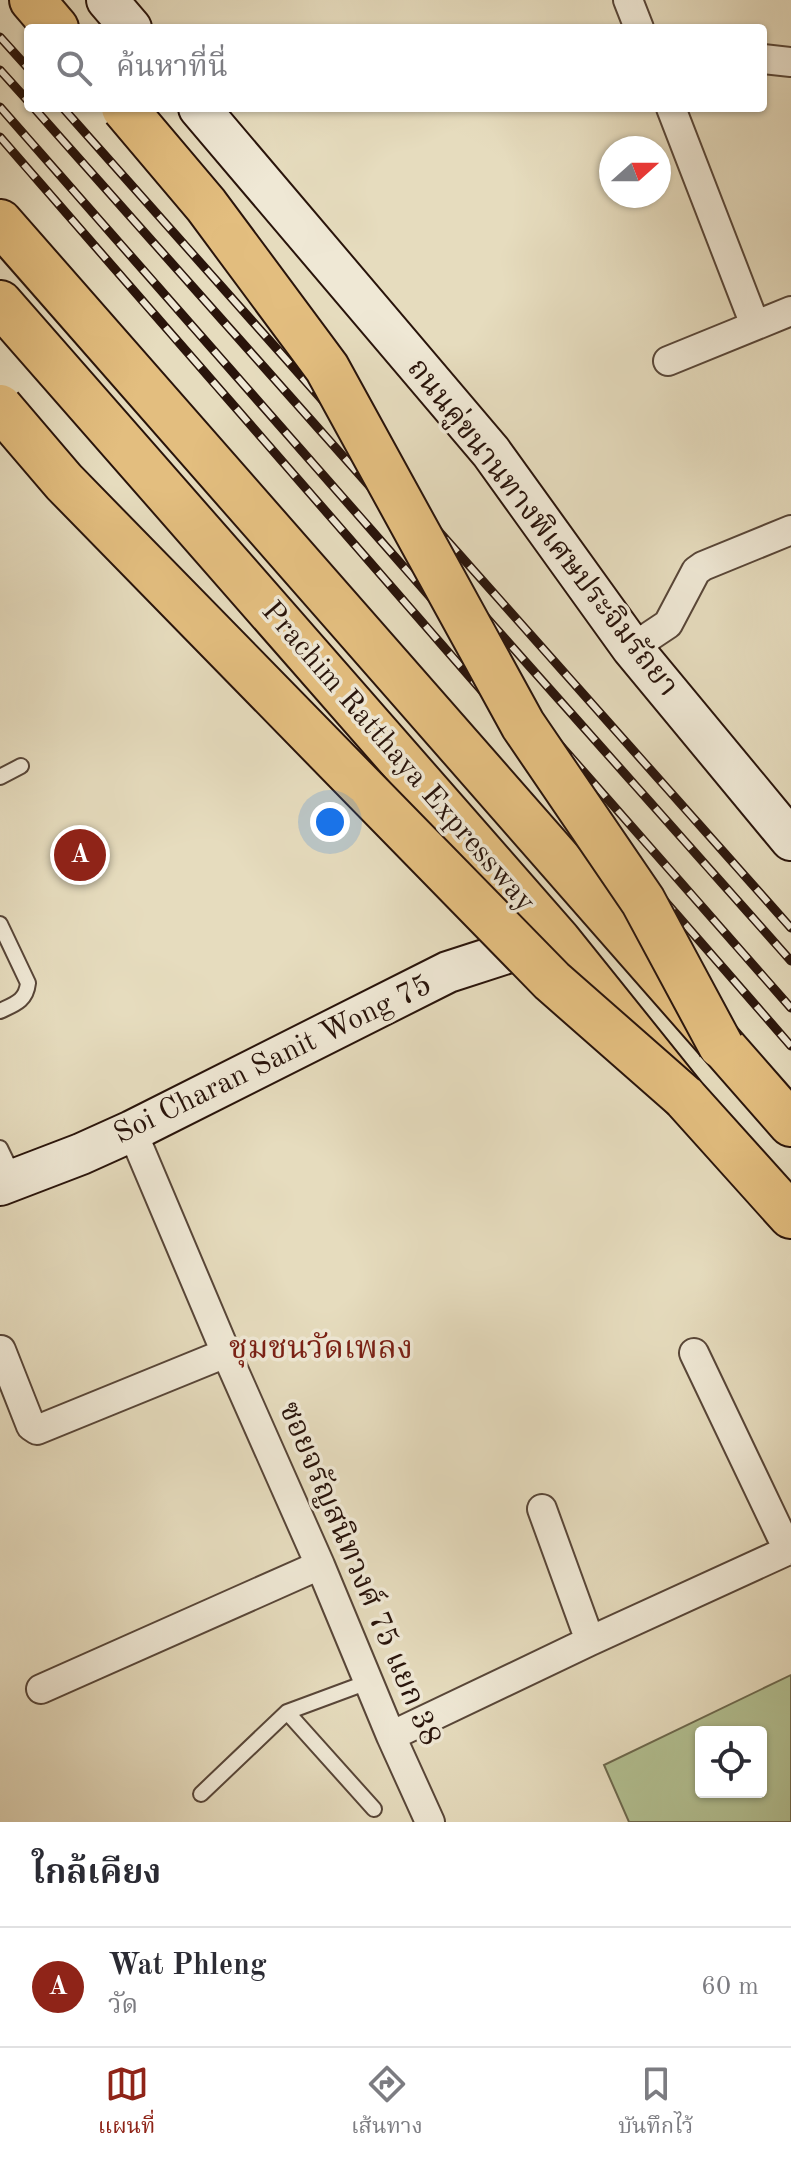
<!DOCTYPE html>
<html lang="th">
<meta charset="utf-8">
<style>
body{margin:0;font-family:"Old Standard TT","Noto Serif Thai",serif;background:#f2f2f3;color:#2b2b33}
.controls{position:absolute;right:24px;bottom:24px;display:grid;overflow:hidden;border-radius:8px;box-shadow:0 2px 6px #0004}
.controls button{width:72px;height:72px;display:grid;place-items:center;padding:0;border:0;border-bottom:2px solid #e1e1e2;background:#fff;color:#2b2b33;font:40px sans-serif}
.compass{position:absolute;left:599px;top:136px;width:72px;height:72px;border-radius:50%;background:#fff;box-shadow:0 2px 6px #0004;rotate:69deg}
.you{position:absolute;left:330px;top:822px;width:28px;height:28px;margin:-20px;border:6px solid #fff;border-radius:50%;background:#1a73e8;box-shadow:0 0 0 12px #1a73e833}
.badge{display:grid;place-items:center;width:52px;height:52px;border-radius:50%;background:#8f2418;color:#fff;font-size:26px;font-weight:700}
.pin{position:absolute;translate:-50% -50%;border:4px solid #fff;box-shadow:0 2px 8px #0006}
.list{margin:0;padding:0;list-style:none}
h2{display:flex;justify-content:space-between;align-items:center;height:104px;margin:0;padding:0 32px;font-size:34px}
h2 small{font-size:26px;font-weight:400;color:#7c7c81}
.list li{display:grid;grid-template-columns:52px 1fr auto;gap:24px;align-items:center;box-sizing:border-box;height:120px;padding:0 32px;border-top:2px solid #e1e1e2}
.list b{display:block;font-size:30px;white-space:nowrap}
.list p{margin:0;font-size:26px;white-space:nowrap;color:#7c7c81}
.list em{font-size:26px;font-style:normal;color:#7c7c81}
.icon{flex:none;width:44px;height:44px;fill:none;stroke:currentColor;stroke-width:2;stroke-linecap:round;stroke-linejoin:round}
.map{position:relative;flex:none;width:791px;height:1822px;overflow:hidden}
.search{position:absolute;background:#fff;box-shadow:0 2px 6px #0004;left:24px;right:24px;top:24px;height:88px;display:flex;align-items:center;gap:20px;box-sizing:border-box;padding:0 28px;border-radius:8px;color:#7c7c81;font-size:30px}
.sheet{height:224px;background:#fff}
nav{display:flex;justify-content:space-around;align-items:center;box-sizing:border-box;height:112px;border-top:2px solid #e1e1e2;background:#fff;font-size:22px;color:#7c7c81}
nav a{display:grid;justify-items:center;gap:4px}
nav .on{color:#8f2418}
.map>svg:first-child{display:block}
</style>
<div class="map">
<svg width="791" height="1822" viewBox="0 0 791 1822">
<rect width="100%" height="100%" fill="#e6dcbe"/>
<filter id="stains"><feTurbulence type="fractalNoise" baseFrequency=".0025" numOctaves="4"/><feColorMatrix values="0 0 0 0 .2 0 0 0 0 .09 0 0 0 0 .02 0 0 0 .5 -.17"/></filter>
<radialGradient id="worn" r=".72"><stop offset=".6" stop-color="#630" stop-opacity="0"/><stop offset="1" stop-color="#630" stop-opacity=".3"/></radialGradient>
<path fill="#b3c193" stroke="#6e6a4f" stroke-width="2" fill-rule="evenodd" d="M791,1675V1822H629L604,1765ZM701,1732H761V1792H701Z"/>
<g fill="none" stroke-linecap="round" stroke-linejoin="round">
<g stroke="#584638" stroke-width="18">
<path id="lane" d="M0,777L21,766
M0,924L28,983C26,1001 15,1004 0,1011
M0,1148L14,1177
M287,1712L374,1809
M201,1794L287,1712L368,1682"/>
</g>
<g stroke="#584638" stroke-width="32">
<path id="street" d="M628,0L639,28
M763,59L791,62
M671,108L755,325
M668,361L791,311
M632,648L668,624L696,571L703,566L791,530
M132,1131L226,1353L320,1565L391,1736L430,1822
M1,1350L31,1426L37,1430L226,1353
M694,1353L788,1550
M542,1509L590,1641
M41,1689L320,1565
M391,1736L590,1641L791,1549"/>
</g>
<g stroke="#29140b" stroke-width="44">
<path id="secondary" d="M107,0L131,28
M199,108L491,452L632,648L791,840
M0,1185L81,1154L132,1131L448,972L547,940"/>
</g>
<g stroke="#29140b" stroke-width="48">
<path id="highway" d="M32,0L56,28
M0,222L791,1124
M0,303L558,940L684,1097L791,1216"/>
</g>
<use href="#lane" stroke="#efe8d5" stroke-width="14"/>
<use href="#street" stroke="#efe8d5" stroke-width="28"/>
<use href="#secondary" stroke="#efe8d5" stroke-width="40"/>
<use href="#highway" stroke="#e3be7f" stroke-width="44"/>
<g stroke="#29140b" stroke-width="9">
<path id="rail" d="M0,37L28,68
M0,70L28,101
M0,107L791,1008
M34,108L791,961
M63,108L791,928
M0,137L791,1046"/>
</g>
<use href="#rail" stroke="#efe8d5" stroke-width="6" stroke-dasharray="18" stroke-linecap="butt"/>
<g stroke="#29140b" stroke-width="48" stroke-linecap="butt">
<path id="highway-bridge" d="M124,108L206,205L327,368L523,725L643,901L721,1046
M0,407L64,482L552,981L684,1097"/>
</g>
<use href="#highway-bridge" stroke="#e3be7f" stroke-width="44"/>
</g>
<g text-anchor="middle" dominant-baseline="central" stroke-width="7" stroke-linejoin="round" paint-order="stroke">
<g font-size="30" fill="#29140b" stroke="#efe8d5">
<text transform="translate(542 528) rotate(52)">ถนนคู่ขนานทางพิเศษประจิมรัถยา</text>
<text transform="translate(398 757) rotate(49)">Prachim Ratthaya Expressway</text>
<text transform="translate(273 1060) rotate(-26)">Soi Charan Sanit Wong 75</text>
<text transform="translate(359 1574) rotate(67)">ซอยจรัญสนิทวงศ์ 75 แยก 38</text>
</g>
<g font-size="32" fill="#7a1f14" stroke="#efe8d5">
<text x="321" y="1350">ชุมชนวัดเพลง</text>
</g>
</g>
<rect width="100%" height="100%" filter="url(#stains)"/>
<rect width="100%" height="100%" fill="url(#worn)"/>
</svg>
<div class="controls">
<button><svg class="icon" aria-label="locate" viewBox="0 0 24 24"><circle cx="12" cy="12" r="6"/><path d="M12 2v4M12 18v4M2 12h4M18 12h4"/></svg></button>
</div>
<svg class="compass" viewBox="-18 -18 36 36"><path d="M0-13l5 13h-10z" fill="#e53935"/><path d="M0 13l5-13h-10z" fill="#7c7c81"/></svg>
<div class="you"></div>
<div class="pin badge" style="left:80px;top:855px">A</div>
<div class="search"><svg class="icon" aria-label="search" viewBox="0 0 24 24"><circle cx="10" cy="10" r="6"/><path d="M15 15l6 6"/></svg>ค้นหาที่นี่</div>
</div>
<section class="sheet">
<h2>ใกล้เคียง<small></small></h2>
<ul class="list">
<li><span class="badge">A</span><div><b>Wat Phleng</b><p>วัด</p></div><em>60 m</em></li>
</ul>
</section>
<nav>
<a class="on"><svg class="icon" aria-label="map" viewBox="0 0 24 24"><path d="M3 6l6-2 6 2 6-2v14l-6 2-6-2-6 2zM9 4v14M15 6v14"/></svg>แผนที่</a>
<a><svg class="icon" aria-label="directions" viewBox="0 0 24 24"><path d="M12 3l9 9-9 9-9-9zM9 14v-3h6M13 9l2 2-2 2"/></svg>เส้นทาง</a>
<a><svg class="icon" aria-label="saved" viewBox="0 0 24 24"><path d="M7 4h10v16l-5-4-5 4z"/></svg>บันทึกไว้</a>
</nav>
